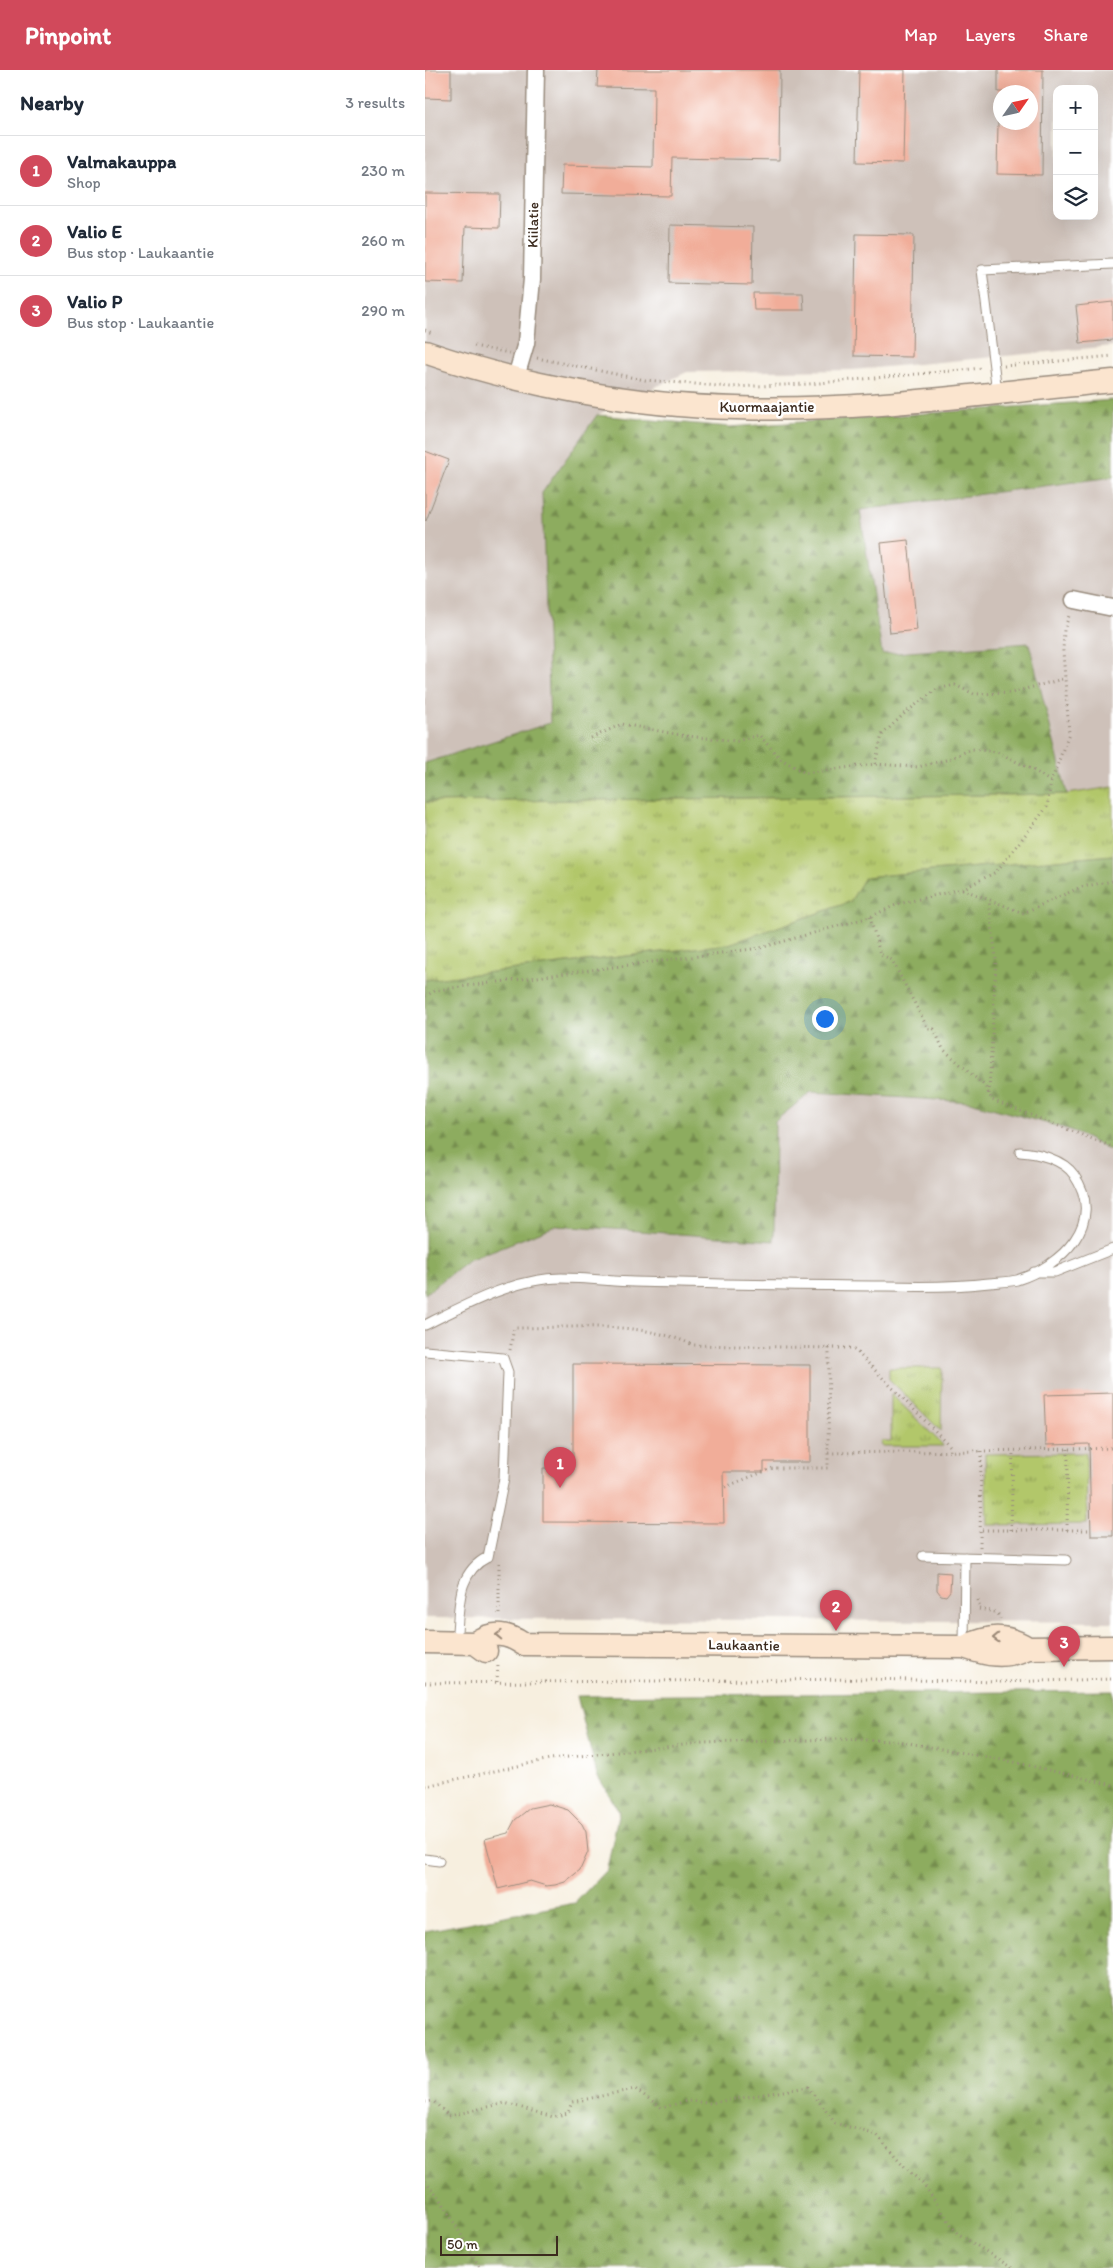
<!DOCTYPE html>
<meta charset="utf-8">
<style>
body{margin:0;font-family:Itim,sans-serif;background:#f6f6f7;color:#1f2937}
.controls{position:absolute;right:15px;top:15px;display:grid;overflow:hidden;border-radius:10px;box-shadow:0 5px 20px #0002}
.controls button{width:45px;height:45px;display:grid;place-items:center;padding:0;border:0;border-bottom:1px solid #e0e1e3;background:#fff;color:#1f2937;font:25px sans-serif}
.compass{position:absolute;left:568px;top:15px;width:45px;height:45px;border-radius:50%;background:#fff;box-shadow:0 5px 20px #0002;rotate:56deg}
.scale{position:absolute;left:15px;bottom:12px;width:118px;box-sizing:border-box;padding-left:5px;border:2px solid #3b2a1e;border-top:0;font-size:14px;line-height:18px;white-space:nowrap;color:#3b2a1e;-webkit-text-stroke:4px #fff;paint-order:stroke}
.you{position:absolute;left:399px;top:948px;width:18px;height:18px;margin:-12px;border:4px solid #fff;border-radius:50%;background:#1a73e8;box-shadow:0 0 0 8px #1a73e833}
.badge{display:grid;place-items:center;width:32px;height:32px;border-radius:50%;background:#d1495b;color:#fff;font-size:16px;font-weight:700}
.pin{position:absolute;translate:-50% -41px;filter:drop-shadow(0 1px 2px #0008)}
.pin::after{content:'';position:absolute;top:26px;width:18px;height:15px;background:inherit;clip-path:polygon(0 0,100% 0,50% 100%)}
.list{margin:0;padding:0;list-style:none}
h2{display:flex;justify-content:space-between;align-items:center;height:65px;margin:0;padding:0 20px;font-size:21px}
h2 small{font-size:16px;font-weight:400;color:#747a83}
.list li{display:grid;grid-template-columns:32px 1fr auto;gap:15px;align-items:center;box-sizing:border-box;height:70px;padding:0 20px;border-top:1px solid #e0e1e3}
.list b{display:block;font-size:19px;white-space:nowrap}
.list p{margin:0;font-size:16px;white-space:nowrap;color:#747a83}
.list em{font-size:16px;font-style:normal;color:#747a83}
.icon{flex:none;width:28px;height:28px;fill:none;stroke:currentColor;stroke-width:2;stroke-linecap:round;stroke-linejoin:round}
.map{position:relative;flex:none;width:688px;height:2198px;overflow:hidden}
header{display:flex;align-items:center;gap:30px;box-sizing:border-box;height:70px;padding:0 25px;background:#d1495b;color:#fff}
header strong{font-size:24px}
nav{display:flex;gap:28px;margin-inline-start:auto;font-size:18px}
main{display:flex}
aside{flex:1;background:#fff}
.map>svg:first-child{display:block}
</style>
<header>
<strong>Pinpoint</strong>
<nav><a>Map</a><a>Layers</a><a>Share</a></nav>
</header>
<main>
<aside>
<h2>Nearby<small>3 results</small></h2>
<ul class="list">
<li><span class="badge">1</span><div><b>Valmakauppa</b><p>Shop</p></div><em>230 m</em></li>
<li><span class="badge">2</span><div><b>Valio E</b><p>Bus stop · Laukaantie</p></div><em>260 m</em></li>
<li><span class="badge">3</span><div><b>Valio P</b><p>Bus stop · Laukaantie</p></div><em>290 m</em></li>
</ul>
</aside>
<div class="map">
<svg width="688" height="2198" viewBox="0 0 688 2198">
<defs>
<pattern id="grass-tufts" width="24" height="20" patternUnits="userSpaceOnUse" patternTransform="scale(1.25)"><rect width="24" height="20" fill="#b2c76b"/><path d="M3 7l-1-3M5 7V3M7 7l1-3M15 17l-1-3M17 17v-4M19 17l1-3" fill="none" stroke="#92a257"/></pattern>
<pattern id="forest-firs" width="22" height="20" patternUnits="userSpaceOnUse" patternTransform="scale(1.25)"><rect width="22" height="20" fill="#8dac5f"/><path d="M5 1l3.5 6h-7zM16 11l3.5 6h-7z" fill="#748c4e"/></pattern>
</defs>
<rect width="100%" height="100%" fill="#fff"/>
<filter id="ink" filterUnits="userSpaceOnUse"><feTurbulence type="fractalNoise" baseFrequency=".02" numOctaves="2"/><feDisplacementMap in="SourceGraphic" scale="10" xChannelSelector="R" yChannelSelector="G"/><feConvolveMatrix kernelMatrix="1 2 1 2 8 2 1 2 1" color-interpolation-filters="sRGB"/></filter>
<filter id="wash" filterUnits="userSpaceOnUse"><feTurbulence type="fractalNoise" baseFrequency=".0096" numOctaves="4" result="noise"/><feDisplacementMap in="SourceGraphic" scale="20" xChannelSelector="R" yChannelSelector="G"/><feGaussianBlur stdDeviation="1.12" result="paint"/><feColorMatrix in="noise" values="0 0 0 0 0 0 0 0 0 0 0 0 0 0 0 0 0 1.4 0 .05"/><feComposite in="paint" operator="in"/></filter>
<g filter="url(#wash)">
<rect width="100%" height="100%" fill="#f7efdf"/>
<path fill="#cec1b9" fill-rule="evenodd" d="M0,0H688V276L428,300L262,302L172,345L117,423L125,653L0,693ZM632,19H669V146H632ZM576,22H606V52H576Z
M688,407V717L642,724L604,573L457,584L435,440Z
M386,1022L545,1032L646,1060L682,1079H688V1552L0,1548V1224L43,1190L133,1155L349,1171L350,1050Z"/>
<path fill="url(#grass-tufts)" stroke="#767844" d="M688,717V785L441,807L425,832L304,874L0,910V732L642,724Z
M464,1298H517L516,1361L464,1309Z
M466,1324L517,1374L518,1376H456L455,1371H466Z
M661,1383L662,1454L562,1455L560,1384Z"/>
<path fill="url(#forest-firs)" stroke="#646b3e" d="M688,330V407L435,440L457,584L604,573L642,724L0,732V693L125,653L117,423L172,345L305,357Z
M688,785V1079H682L646,1060L545,1032L386,1022L350,1051L349,1171L133,1155L43,1190L0,1224V910L304,874L425,832L440,807Z
M688,1621V2198H0V1861L150,1833L182,1799L194,1741L172,1705L152,1626Z"/>
<g id="blocks">
<path fill="#f1ad99" d="M0,0H26V29L0,28Z
M173,0H355L354,90L247,88L246,126L136,124L137,95L228,97L229,18L172,17Z
M434,0H480L478,93L432,92Z
M573,0H618L617,105L572,104L573,52H606V22H573Z
M0,123L75,124L74,158L40,157L38,213L0,212Z
M245,155L328,157L327,215L244,213Z
M431,164L489,165L487,287L429,286Z
M328,223H378L379,240H329Z
M688,232V270L655,273L651,236Z
M0,381L24,390L1,451L0,450Z
M483,470L492,560L465,563L456,473Z
M148,1294L385,1295V1392H339V1402H298L299,1453L118,1452V1398L148,1399Z
M688,1323V1466H666L664,1374L621,1375L619,1325Z
M512,1502L526,1503L525,1521L521,1526L516,1525L512,1520Z
M124,1734L143,1740L157,1754L161,1762L163,1782L155,1800L140,1812L130,1815L121,1816L105,1811L73,1819L60,1769L83,1763L90,1750L105,1738Z"/>
</g>
</g>
<g filter="url(#ink)">
<use href="#blocks" fill-opacity="0" stroke="#998c7e" stroke-width="1"/>
<g fill="none" stroke-linecap="round" stroke-linejoin="round">
<g stroke="#998c7e" stroke-width="11">
<path id="lane" d="M572,322L557,200L688,194
M609,1202H630L688,1179
M0,1255C40,1235 90,1208 136,1208C160,1208 185,1211 209,1212C293,1214 378,1216 463,1216C497,1217 530,1217 564,1213C573,1212 583,1212 592,1210C636,1196 682,1153 649,1105C638,1089 612,1083 595,1082
M0,1281L78,1288L83,1302L79,1409L63,1487C30,1503 35,1539 31,1572
M498,1486L641,1490
M539,1576L540,1487
M0,1789L14,1791"/>
</g>
<g stroke="#998c7e" stroke-width="19">
<path id="street" d="M91,307L101,273L107,209L111,0
M649,530L688,538"/>
</g>
<g stroke="#998c7e" stroke-width="25">
<path id="secondary" d="M0,282C95,315 211,336 311,338C437,342 563,323 688,311
M0,1572L50,1573L61,1581
M50,1573C66,1561 82,1563 98,1574L539,1577C562,1585 580,1589 603,1578L688,1577
M539,1577C564,1566 579,1563 603,1578"/>
</g>
<path stroke="#998c7e" stroke-width="3" stroke-dasharray="1 4" stroke-linecap="butt" d="M0,260L7,263
M49,276L84,283
M112,288L220,310L306,317L384,314L558,298
M579,296L688,286
M166,668L197,654L261,666L312,671L334,665L356,689L380,703L450,694L493,697L521,690L547,679L572,682L610,701L626,712
M450,694L457,665L480,643L512,619L530,615L549,624L586,623L641,608
M537,819L571,802L622,737L626,712L644,663L638,581L639,560L645,543
M445,847L455,884L467,890L503,959H509L518,979L560,1016L567,1030L688,1077
M0,926L12,920L335,878L445,847L473,834L537,819L598,843L656,817L688,811
M564,1024L571,890L564,830
M404,1278H425L431,1281L525,1376V1383
M85,1280L89,1258C148,1258 214,1250 268,1275L404,1278L403,1383L556,1381
M300,1417L348,1398H403V1383
M557,1460H664
M586,1460L588,1380
M642,1460L643,1379
M555,1477L556,1381L688,1378
M74,1493V1547
M553,1530L555,1539
M554,1539L570,1542L574,1545L575,1549
M72,1612L73,1595
M0,1613L441,1609L575,1612L688,1609
M0,1716L125,1689L278,1673L413,1669L472,1671L589,1692L688,1715
M0,2032L8,2031L24,2046L80,2033L128,2047L143,2043L147,2032L210,2019L237,2038L261,2031L285,2033L383,2017L410,2053L452,2065L480,2097L499,2115L532,2163L587,2198
M0,2111L15,2128L55,2198"/>
<use href="#lane" stroke="#fff" stroke-width="9"/>
<use href="#street" stroke="#fff" stroke-width="16"/>
<use href="#secondary" stroke="#fbe5cf" stroke-width="22"/>
</g>
<defs><path id="oneway-chevron" d="M-2-3.5L2.5 0L-2 3.5" fill="none" stroke-width="1.6" stroke-linecap="round" stroke-linejoin="round" transform="scale(1.25)"/></defs>
<g stroke="#9b8876">
<use href="#oneway-chevron" transform="translate(74 1565) rotate(-178)"/>
<use href="#oneway-chevron" transform="translate(571 1568) rotate(178)"/>
</g>
</g>
<g text-anchor="middle" dominant-baseline="central" stroke-width="5" stroke-linejoin="round" paint-order="stroke">
<g font-size="15" fill="#3b2a1e" stroke="#fff">
<text transform="translate(108 155) rotate(-89)">Kiilatie</text>
<text x="342" y="337">Kuormaajantie</text>
<text transform="translate(319 1575) rotate(1)">Laukaantie</text>
</g>
</g>
</svg>
<div class="controls">
<button>+</button>
<button>−</button>
<button><svg class="icon" aria-label="layers" viewBox="0 0 24 24"><path d="M12 4l9 5-9 5-9-5zM3 14l9 5 9-5"/></svg></button>
</div>
<svg class="compass" viewBox="-18 -18 36 36"><path d="M0-13l5 13h-10z" fill="#e53935"/><path d="M0 13l5-13h-10z" fill="#747a83"/></svg>
<div class="scale">50 m</div>
<div class="you"></div>
<div class="pin badge" style="left:135px;top:1418px">1</div>
<div class="pin badge" style="left:411px;top:1561px">2</div>
<div class="pin badge" style="left:639px;top:1597px">3</div>
</div>
</main>
